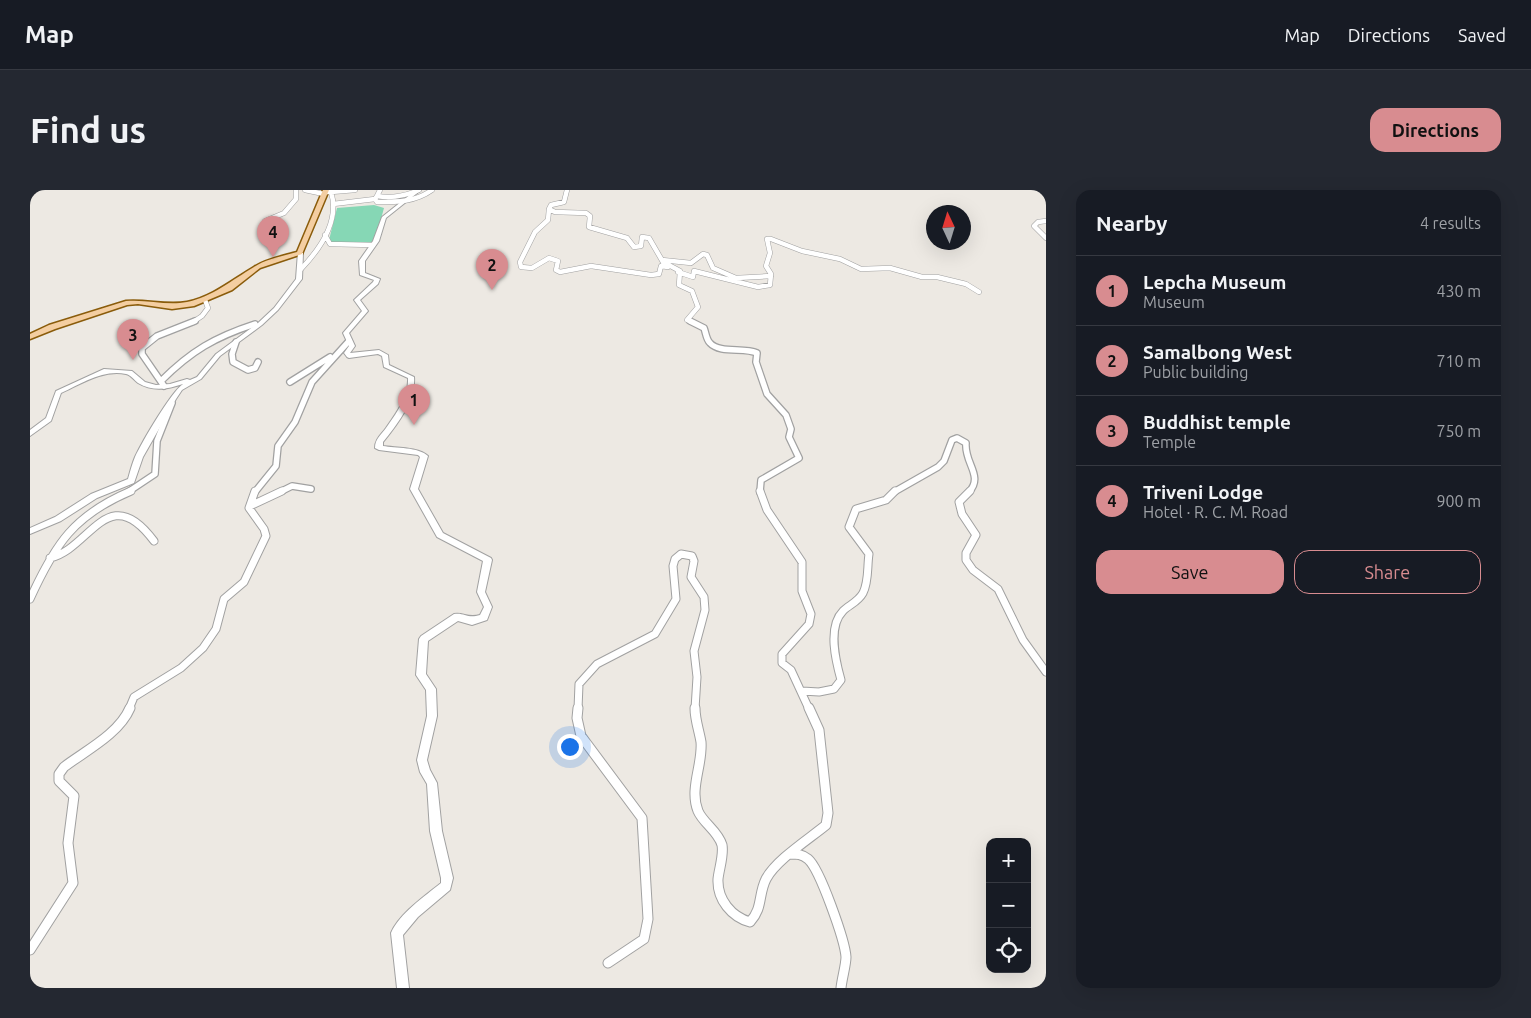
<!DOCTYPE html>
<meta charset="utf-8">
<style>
body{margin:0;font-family:Ubuntu,sans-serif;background:#242831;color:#f1f3f6}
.controls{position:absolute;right:15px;bottom:15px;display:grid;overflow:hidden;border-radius:10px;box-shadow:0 5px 20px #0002}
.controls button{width:45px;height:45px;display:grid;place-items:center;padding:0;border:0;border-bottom:1px solid #363941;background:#171b24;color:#f1f3f6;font:25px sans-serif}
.compass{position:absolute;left:896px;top:15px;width:45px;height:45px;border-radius:50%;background:#171b24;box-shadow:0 5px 20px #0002;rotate:356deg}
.you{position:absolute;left:539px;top:556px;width:18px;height:18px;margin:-12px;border:4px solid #fff;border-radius:50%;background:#1a73e8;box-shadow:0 0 0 8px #1a73e833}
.badge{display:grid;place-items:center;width:32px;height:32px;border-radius:50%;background:#d88c90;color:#111;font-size:16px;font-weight:700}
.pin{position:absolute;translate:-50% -41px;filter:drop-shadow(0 1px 2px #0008)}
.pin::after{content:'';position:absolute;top:26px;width:18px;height:15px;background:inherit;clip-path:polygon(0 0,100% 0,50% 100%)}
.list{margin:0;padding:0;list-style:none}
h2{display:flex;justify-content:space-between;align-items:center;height:65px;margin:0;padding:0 20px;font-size:21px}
h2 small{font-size:16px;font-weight:400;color:#9ea1a6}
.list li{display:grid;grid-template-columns:32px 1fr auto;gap:15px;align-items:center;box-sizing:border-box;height:70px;padding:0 20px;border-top:1px solid #363941}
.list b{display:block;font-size:19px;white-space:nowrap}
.list p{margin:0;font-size:16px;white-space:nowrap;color:#9ea1a6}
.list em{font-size:16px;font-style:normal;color:#9ea1a6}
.actions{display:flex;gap:10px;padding:15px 20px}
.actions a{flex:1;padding:11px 0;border:1px solid #d88c90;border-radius:15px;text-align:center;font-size:18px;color:#d88c90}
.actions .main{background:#d88c90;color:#111}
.icon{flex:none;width:28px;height:28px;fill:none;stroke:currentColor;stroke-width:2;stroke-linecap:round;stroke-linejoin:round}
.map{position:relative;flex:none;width:1016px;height:798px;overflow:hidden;border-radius:15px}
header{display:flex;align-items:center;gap:30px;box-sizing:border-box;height:70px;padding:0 25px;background:#171b24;border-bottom:1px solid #363941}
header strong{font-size:24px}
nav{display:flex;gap:28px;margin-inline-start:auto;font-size:18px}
.intro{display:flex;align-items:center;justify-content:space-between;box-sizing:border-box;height:120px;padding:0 30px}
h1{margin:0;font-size:35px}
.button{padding:12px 22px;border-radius:15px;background:#d88c90;color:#111;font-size:18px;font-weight:700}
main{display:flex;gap:30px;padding:0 30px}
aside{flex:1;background:#171b24;border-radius:15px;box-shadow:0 5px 20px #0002}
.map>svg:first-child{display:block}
</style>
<header>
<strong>Map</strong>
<nav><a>Map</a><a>Directions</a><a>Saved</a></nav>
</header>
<div class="intro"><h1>Find us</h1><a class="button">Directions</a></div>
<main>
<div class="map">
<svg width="1016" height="798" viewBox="0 0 1016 798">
<rect width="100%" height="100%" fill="#ede9e3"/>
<path fill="#86d7b5" d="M344,15L354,18L345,51L342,54H302L299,50L307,18Z"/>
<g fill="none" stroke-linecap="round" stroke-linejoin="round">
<g stroke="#a1a1a1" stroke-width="5.5">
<path id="minor-far3" d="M275,0L294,4
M350,0L347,6C362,9 375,6 389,0
M537,0L534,12L521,15L519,19L525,22L556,23L560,26L559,37L597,48L604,57L611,56L612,47L619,48L633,72L650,81L649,95L662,101L668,117L657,130L662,132
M301,2L325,0
M345,9L347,12C368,12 385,12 402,0
M303,14L345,9L347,6
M519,19L518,30L505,42L490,72L491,77L502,78L519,68L528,71L526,80L530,82L561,76L621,85L629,84L631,76L638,77
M235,31L254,23L266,9V0
M1016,31L1008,32L1004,36L1016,48
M295,45L300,54L342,55
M632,70L661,73L673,64L677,65L683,78L706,88L741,86
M271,79C290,59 310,30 301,2H295
M648,82L663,87L664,81L728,97L740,95L741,84L736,76L740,63L737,49H741L772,61L810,69L831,79L860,78L892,87H907L936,94L949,102
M163,132L172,126L178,118L175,110"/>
</g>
<g stroke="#a1a1a1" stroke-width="8">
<path id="minor-far2" d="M660,131L674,138C676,143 676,149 680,153C690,164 714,157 727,163L726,172L737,204L756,225L761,239L759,247L769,268L731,290L730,302
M206,152L202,164L203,172L218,180L225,178L228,172
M131,191C161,161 185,147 225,134
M260,192L300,167
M134,196L112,164V158L127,146L165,131
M98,302L125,284L127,251L142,213
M225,302L246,276L248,256L265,232L282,192L319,151
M250,302L262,296L281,299
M864,302L908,277L914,271L922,250L927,248L936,253C934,273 954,286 939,302"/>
</g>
<g stroke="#a1a1a1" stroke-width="9">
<path id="minor-far1" d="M730,301L737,320L772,372V401L781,424L779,434L752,464V473L761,480L779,519
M940,301L929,312L932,324L946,345L936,363V370L943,380L968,399L993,450L1016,482
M220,316L252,301
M20,368C60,359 78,289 124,351
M0,409C25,354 44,325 101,301
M772,501L789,502L804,499L811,490C806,472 797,437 813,421C819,415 828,412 833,403C839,391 837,377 839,364L819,337L826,319L856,310L865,301
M99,519L104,507L151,478L173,458L186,439L194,409L214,392L236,346L234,339L219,318L225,301
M548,519L549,494L567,474L625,444L646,409L643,376L645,369L651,364L662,366L664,371L661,387L674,407L675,420L664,461L667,487L665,519"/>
</g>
<g stroke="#a1a1a1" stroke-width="11">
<path id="minor" d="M548,518L547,528L551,546L612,628L618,729L614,749L578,773
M665,518C665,530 669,540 671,552C673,574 659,599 668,621C673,633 688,641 692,655C694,665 689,679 688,689C687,710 702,727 720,732C733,718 728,705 736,689C746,670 779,649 796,635L798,623L789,540L779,518
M760,664C767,664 772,664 778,669C790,679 815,751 816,767C816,775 812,788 811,798
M0,760L43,693L38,653L44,606L29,591V584L34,577C55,561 89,544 100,518"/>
</g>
<g stroke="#a1a1a1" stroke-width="2">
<path id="tertiary" d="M386,0H391L356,28L349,51L335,71V83L350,89L348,94L330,110L338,121L319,143L325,156L320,163L349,160L358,165L359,175L384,187C386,210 367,235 353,252V256C365,258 389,257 398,266L388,299L413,343L461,368L462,370L455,402L462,417L457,430L442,435L428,431L398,451L396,484L406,499L407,526L397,570L400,580L407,593L412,641L423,688L420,700L388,727L373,745L379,798H367L361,743C369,724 395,706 411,693V688L400,641L397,594L390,582L387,570L397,526L396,500L386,485L389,449L391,446L424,424C434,422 437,429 450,425L454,417L447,402L453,371L407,347L380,299L390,267L388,265L349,260L345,258C345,249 351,245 356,238C366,224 379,206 378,188L354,177L352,166L348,164L319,168L317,167L314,163L319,156L313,143L332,121L324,110L343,92L344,90L330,85L329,71L343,51L352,27Z
M268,62L273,63L272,89L248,120L232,135L190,166L171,189L152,200L146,209L113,267L104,293L67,308L31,331L0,344V338L25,327L61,304L98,289C100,282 102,274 105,267C112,252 141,202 153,194C138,199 123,202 108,193C104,190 101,185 96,184C73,179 51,194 31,203L21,231L0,246V240L16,228L26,201L74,179L102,181L115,192L126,195L140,194L157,189L160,190L167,187L186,164L228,133L244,118L266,89Z"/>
</g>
<g stroke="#8a5c0b" stroke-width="3">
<path id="primary" d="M293,0H299L272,64L230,78L202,100L164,116L142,119L108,114L97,115L25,139L0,149V144L19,135L96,111C117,109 136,116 157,112C182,107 202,90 224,77C236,69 253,66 267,62Z"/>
</g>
<use href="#minor-far3" stroke="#fff" stroke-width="4.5"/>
<use href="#minor-far2" stroke="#fff" stroke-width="5.5"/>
<use href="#minor-far1" stroke="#fff" stroke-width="7"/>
<use href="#minor" stroke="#fff" stroke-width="9"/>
<use href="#tertiary" fill="#fff" fill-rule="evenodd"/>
<use href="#primary" fill="#f4cea1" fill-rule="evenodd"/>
</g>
</svg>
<div class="controls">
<button>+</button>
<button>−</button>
<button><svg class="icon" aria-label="locate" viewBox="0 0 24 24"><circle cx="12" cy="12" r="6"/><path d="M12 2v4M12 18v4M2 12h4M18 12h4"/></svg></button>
</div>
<svg class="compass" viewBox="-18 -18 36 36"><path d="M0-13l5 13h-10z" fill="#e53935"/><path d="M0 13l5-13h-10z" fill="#9ea1a6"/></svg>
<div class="you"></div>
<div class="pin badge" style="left:384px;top:235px">1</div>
<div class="pin badge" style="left:462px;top:100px">2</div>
<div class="pin badge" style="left:103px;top:170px">3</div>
<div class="pin badge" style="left:243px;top:67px">4</div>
</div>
<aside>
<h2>Nearby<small>4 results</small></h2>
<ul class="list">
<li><span class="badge">1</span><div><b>Lepcha Museum</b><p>Museum</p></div><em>430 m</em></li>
<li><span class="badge">2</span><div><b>Samalbong West</b><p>Public building</p></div><em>710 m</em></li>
<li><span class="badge">3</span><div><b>Buddhist temple</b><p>Temple</p></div><em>750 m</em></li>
<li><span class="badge">4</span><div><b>Triveni Lodge</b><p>Hotel · R. C. M. Road</p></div><em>900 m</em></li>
</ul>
<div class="actions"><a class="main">Save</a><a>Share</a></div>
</aside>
</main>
